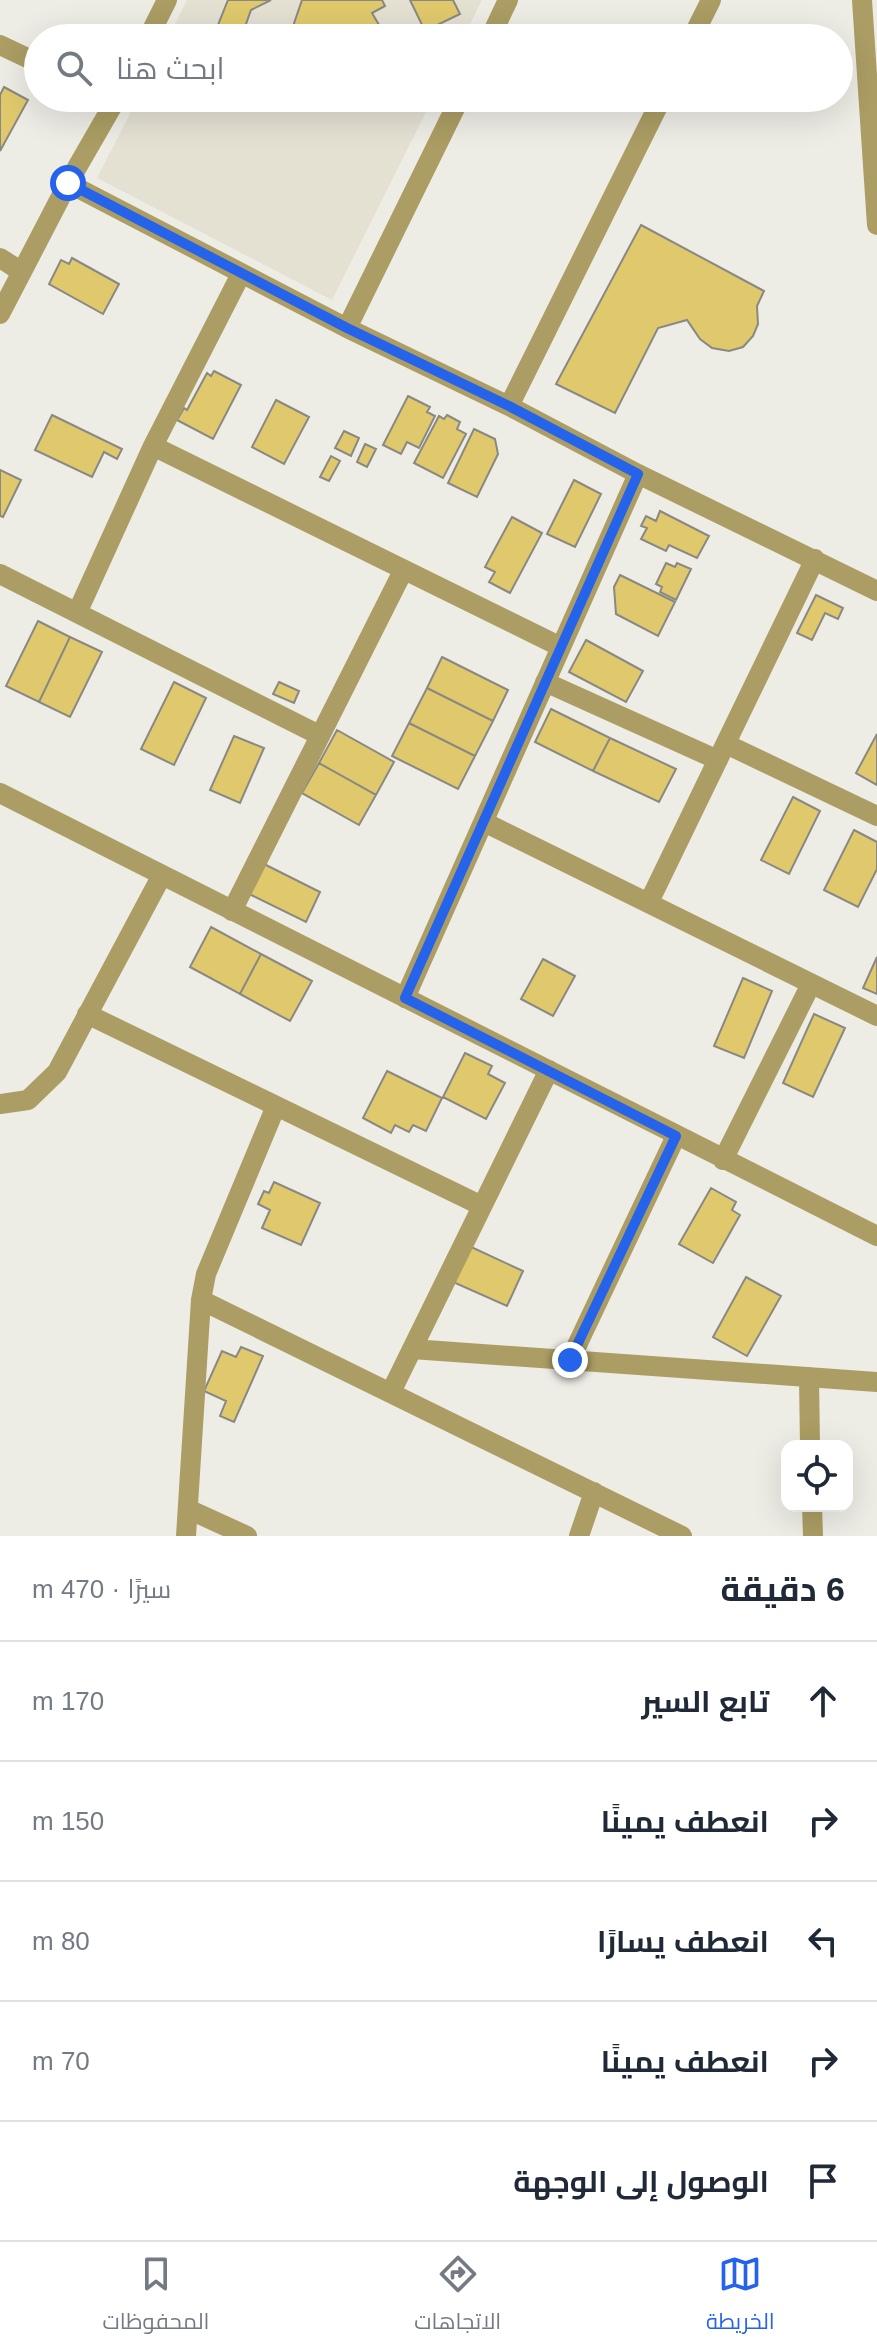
<!DOCTYPE html>
<html lang="ar">
<meta charset="utf-8">
<style>
body{margin:0;font-family:Arial,Cairo,sans-serif;background:#f2f2f3;color:#1f2937;direction:rtl}
.controls{position:absolute;right:24px;bottom:24px;display:grid;overflow:hidden;border-radius:16px;box-shadow:0 8px 32px #0002}
.controls button{width:72px;height:72px;display:grid;place-items:center;padding:0;border:0;border-bottom:2px solid #e0e1e3;background:#fff;color:#1f2937;font:40px sans-serif}
.stop{position:absolute;width:24px;height:24px;margin:-18px;border:6px solid #2563eb;border-radius:50%;background:#fff}
.stop.end{background:#2563eb;border-color:#fff;box-shadow:0 2px 8px #0008}
.list{margin:0;padding:0;list-style:none}
h2{display:flex;justify-content:space-between;align-items:center;height:104px;margin:0;padding:0 32px;font-size:34px}
h2 small{font-size:26px;font-weight:400;color:#747a83}
.list li{display:grid;grid-template-columns:52px 1fr auto;gap:24px;align-items:center;box-sizing:border-box;height:120px;padding:0 32px;border-top:2px solid #e0e1e3}
.list b{display:block;font-size:30px;white-space:nowrap}
.list em{font-size:26px;font-style:normal;color:#747a83}
.icon{flex:none;width:44px;height:44px;fill:none;stroke:currentColor;stroke-width:2;stroke-linecap:round;stroke-linejoin:round}
.map{position:relative;flex:none;width:877px;height:1536px;overflow:hidden;direction:ltr}
.search{position:absolute;background:#fff;box-shadow:0 8px 32px #0002;left:24px;right:24px;top:24px;height:88px;display:flex;align-items:center;gap:20px;box-sizing:border-box;padding:0 28px;border-radius:44px;color:#747a83;font-size:30px}
.sheet{height:704px;background:#fff}
nav{display:flex;justify-content:space-around;align-items:center;box-sizing:border-box;height:112px;border-top:2px solid #e0e1e3;background:#fff;font-size:22px;color:#747a83}
nav a{display:grid;justify-items:center;gap:4px}
nav .on{color:#2563eb}
.map>svg:first-child{display:block}
</style>
<div class="map">
<svg width="877" height="1536" viewBox="0 0 877 1536">
<rect width="100%" height="100%" fill="#edece5"/>
<path fill="#e4e1d3" d="M187,0H482L463,38H168Z
M138,98H433L332,300L97,178Z"/>
<path fill="#e0c96c" stroke="#898882" stroke-width="2" d="M228,0H271L251,10L241,38H237L216,30Z
M302,0H382L385,6L372,13L379,25L375,38H289Z
M410,0H453L460,14L425,31Z
M4,87L28,100L0,151V95Z
M641,225L764,291L757,306L758,324L753,336L743,347L729,351L712,348L700,339L687,320L658,328L615,413L556,384Z
M72,258L119,284L103,314L49,284L61,260L69,264Z
M214,371L241,385L213,439L177,420L184,408L187,410L207,373L211,376Z
M408,396L430,407L427,412L435,416L419,448L407,442L401,454L383,445Z
M276,400L309,417L284,464L252,447Z
M52,415L122,449L117,459L104,452L92,477L35,450Z
M447,415L460,422L457,429L466,434L443,478L414,463L439,416L444,419Z
M474,429L495,439L498,454L477,497L448,483Z
M344,431L359,438L351,456L335,448Z
M365,444L376,449L367,467L357,462Z
M331,456L340,461L329,481L320,477Z
M0,470L21,480L3,517L0,516Z
M574,480L601,494L575,547L547,534Z
M660,511L709,536L697,558L669,545L666,551L641,539L647,528L641,526L646,516L656,521Z
M512,517L542,533L510,593L489,582L495,572L485,567Z
M666,563L675,567L677,563L691,569L676,600L660,592L662,587L656,584Z
M620,575L675,602L658,636L616,614L614,587Z
M816,595L843,608L838,619L825,613L812,640L797,633Z
M38,621L70,637L39,702L6,686Z
M70,637L102,652L70,717L39,702Z
M586,640L643,671L626,702L569,672Z
M442,657L508,690L493,721L427,688Z
M174,682L206,698L174,765L141,749Z
M279,682L299,691L294,703L273,694Z
M427,688L493,721L475,756L409,723Z
M551,709L610,738L593,771L535,742Z
M409,723L475,756L458,789L392,756Z
M337,730L394,762L376,795L319,763Z
M877,734V785L856,773Z
M234,736L264,748L240,803L210,790Z
M610,738L676,769L659,802L593,771Z
M319,763L376,795L359,825L302,793Z
M793,797L820,811L789,874L761,860Z
M854,830L877,842V869L858,907L824,890Z
M262,863L320,892L306,922L247,893Z
M211,927L261,954L240,994L190,967Z
M261,954L312,981L290,1021L240,994Z
M877,957V994L863,988Z
M543,959L575,976L553,1016L521,999Z
M743,978L772,991L744,1058L714,1046Z
M814,1014L845,1028L813,1097L783,1083Z
M465,1053L492,1066L488,1074L505,1083L486,1119L443,1097Z
M387,1071L442,1098L426,1131L413,1125L409,1132L395,1125L391,1133L363,1118Z
M274,1182L320,1203L301,1245L262,1228L270,1210L258,1204L264,1191L269,1193Z
M711,1188L736,1202L732,1210L740,1215L713,1263L679,1244Z
M469,1246L523,1271L507,1306L453,1282Z
M746,1277L781,1296L747,1356L713,1337Z
M241,1347L263,1356L234,1422L220,1416L226,1401L204,1391L222,1351L236,1357Z"/>
<g fill="none" stroke-linecap="round" stroke-linejoin="round">
<path stroke="#ab9d63" stroke-width="20" d="M862,0L877,225
M148,38L167,0
M490,38L508,0
M692,38L711,0
M0,45L38,63
M68,183L347,328L509,406L638,474L877,591
M0,258L22,272
M0,314L68,183L117,98
M347,328L460,98
M509,406L662,98
M153,446L561,647
M0,574L319,735
M77,613L153,446L241,274
M545,682L718,760
M726,744L877,816
M0,793L877,1236
M484,822L877,1016
M649,902L815,559
M232,911L403,571
M405,998L638,474
M87,1014L482,1206
M0,1104L28,1100L57,1072L162,875
M723,1160L811,984
M201,1300L682,1536
M412,1349L877,1382
M570,1360L676,1136
M809,1377L810,1446
M391,1392L549,1070
M812,1506L813,1536
M188,1509L247,1536
M186,1536L201,1300L206,1274L276,1106
M579,1536L594,1492"/>
</g>
<g fill="none" stroke-linecap="round" stroke-linejoin="round">
<path stroke="#2563eb" stroke-width="10" d="M68,183L347,328L509,406L638,474L405,998L676,1136L570,1360"/>
</g>
</svg>
<div class="controls">
<button><svg class="icon" aria-label="locate" viewBox="0 0 24 24"><circle cx="12" cy="12" r="6"/><path d="M12 2v4M12 18v4M2 12h4M18 12h4"/></svg></button>
</div>
<div class="stop" style="left:68px;top:183px"></div>
<div class="stop end" style="left:570px;top:1360px"></div>
<div class="search"><svg class="icon" aria-label="search" viewBox="0 0 24 24"><circle cx="10" cy="10" r="6"/><path d="M15 15l6 6"/></svg>ابحث هنا</div>
</div>
<section class="sheet">
<h2>6 دقيقة<small>سيرًا · 470 m</small></h2>
<ul class="list">
<li><svg class="icon" aria-label="ahead" viewBox="0 0 24 24"><path d="M12 20V5M6 11l6-6 6 6"/></svg><div><b>تابع السير</b></div><em>170 m</em></li>
<li><svg class="icon" aria-label="right" viewBox="0 0 24 24"><path d="M7 20v-9h11M14 6l5 5-5 5"/></svg><div><b>انعطف يمينًا</b></div><em>150 m</em></li>
<li><svg class="icon" aria-label="left" viewBox="0 0 24 24"><path d="M17 20v-9H6M10 6l-5 5 5 5"/></svg><div><b>انعطف يسارًا</b></div><em>80 m</em></li>
<li><svg class="icon" aria-label="right" viewBox="0 0 24 24"><path d="M7 20v-9h11M14 6l5 5-5 5"/></svg><div><b>انعطف يمينًا</b></div><em>70 m</em></li>
<li><svg class="icon" aria-label="arrive" viewBox="0 0 24 24"><path d="M6 21V4h12l-3 4 3 4H6"/></svg><div><b>الوصول إلى الوجهة</b></div></li>
</ul>
</section>
<nav>
<a class="on"><svg class="icon" aria-label="map" viewBox="0 0 24 24"><path d="M3 6l6-2 6 2 6-2v14l-6 2-6-2-6 2zM9 4v14M15 6v14"/></svg>الخريطة</a>
<a><svg class="icon" aria-label="directions" viewBox="0 0 24 24"><path d="M12 3l9 9-9 9-9-9zM9 14v-3h6M13 9l2 2-2 2"/></svg>الاتجاهات</a>
<a><svg class="icon" aria-label="saved" viewBox="0 0 24 24"><path d="M7 4h10v16l-5-4-5 4z"/></svg>المحفوظات</a>
</nav>
